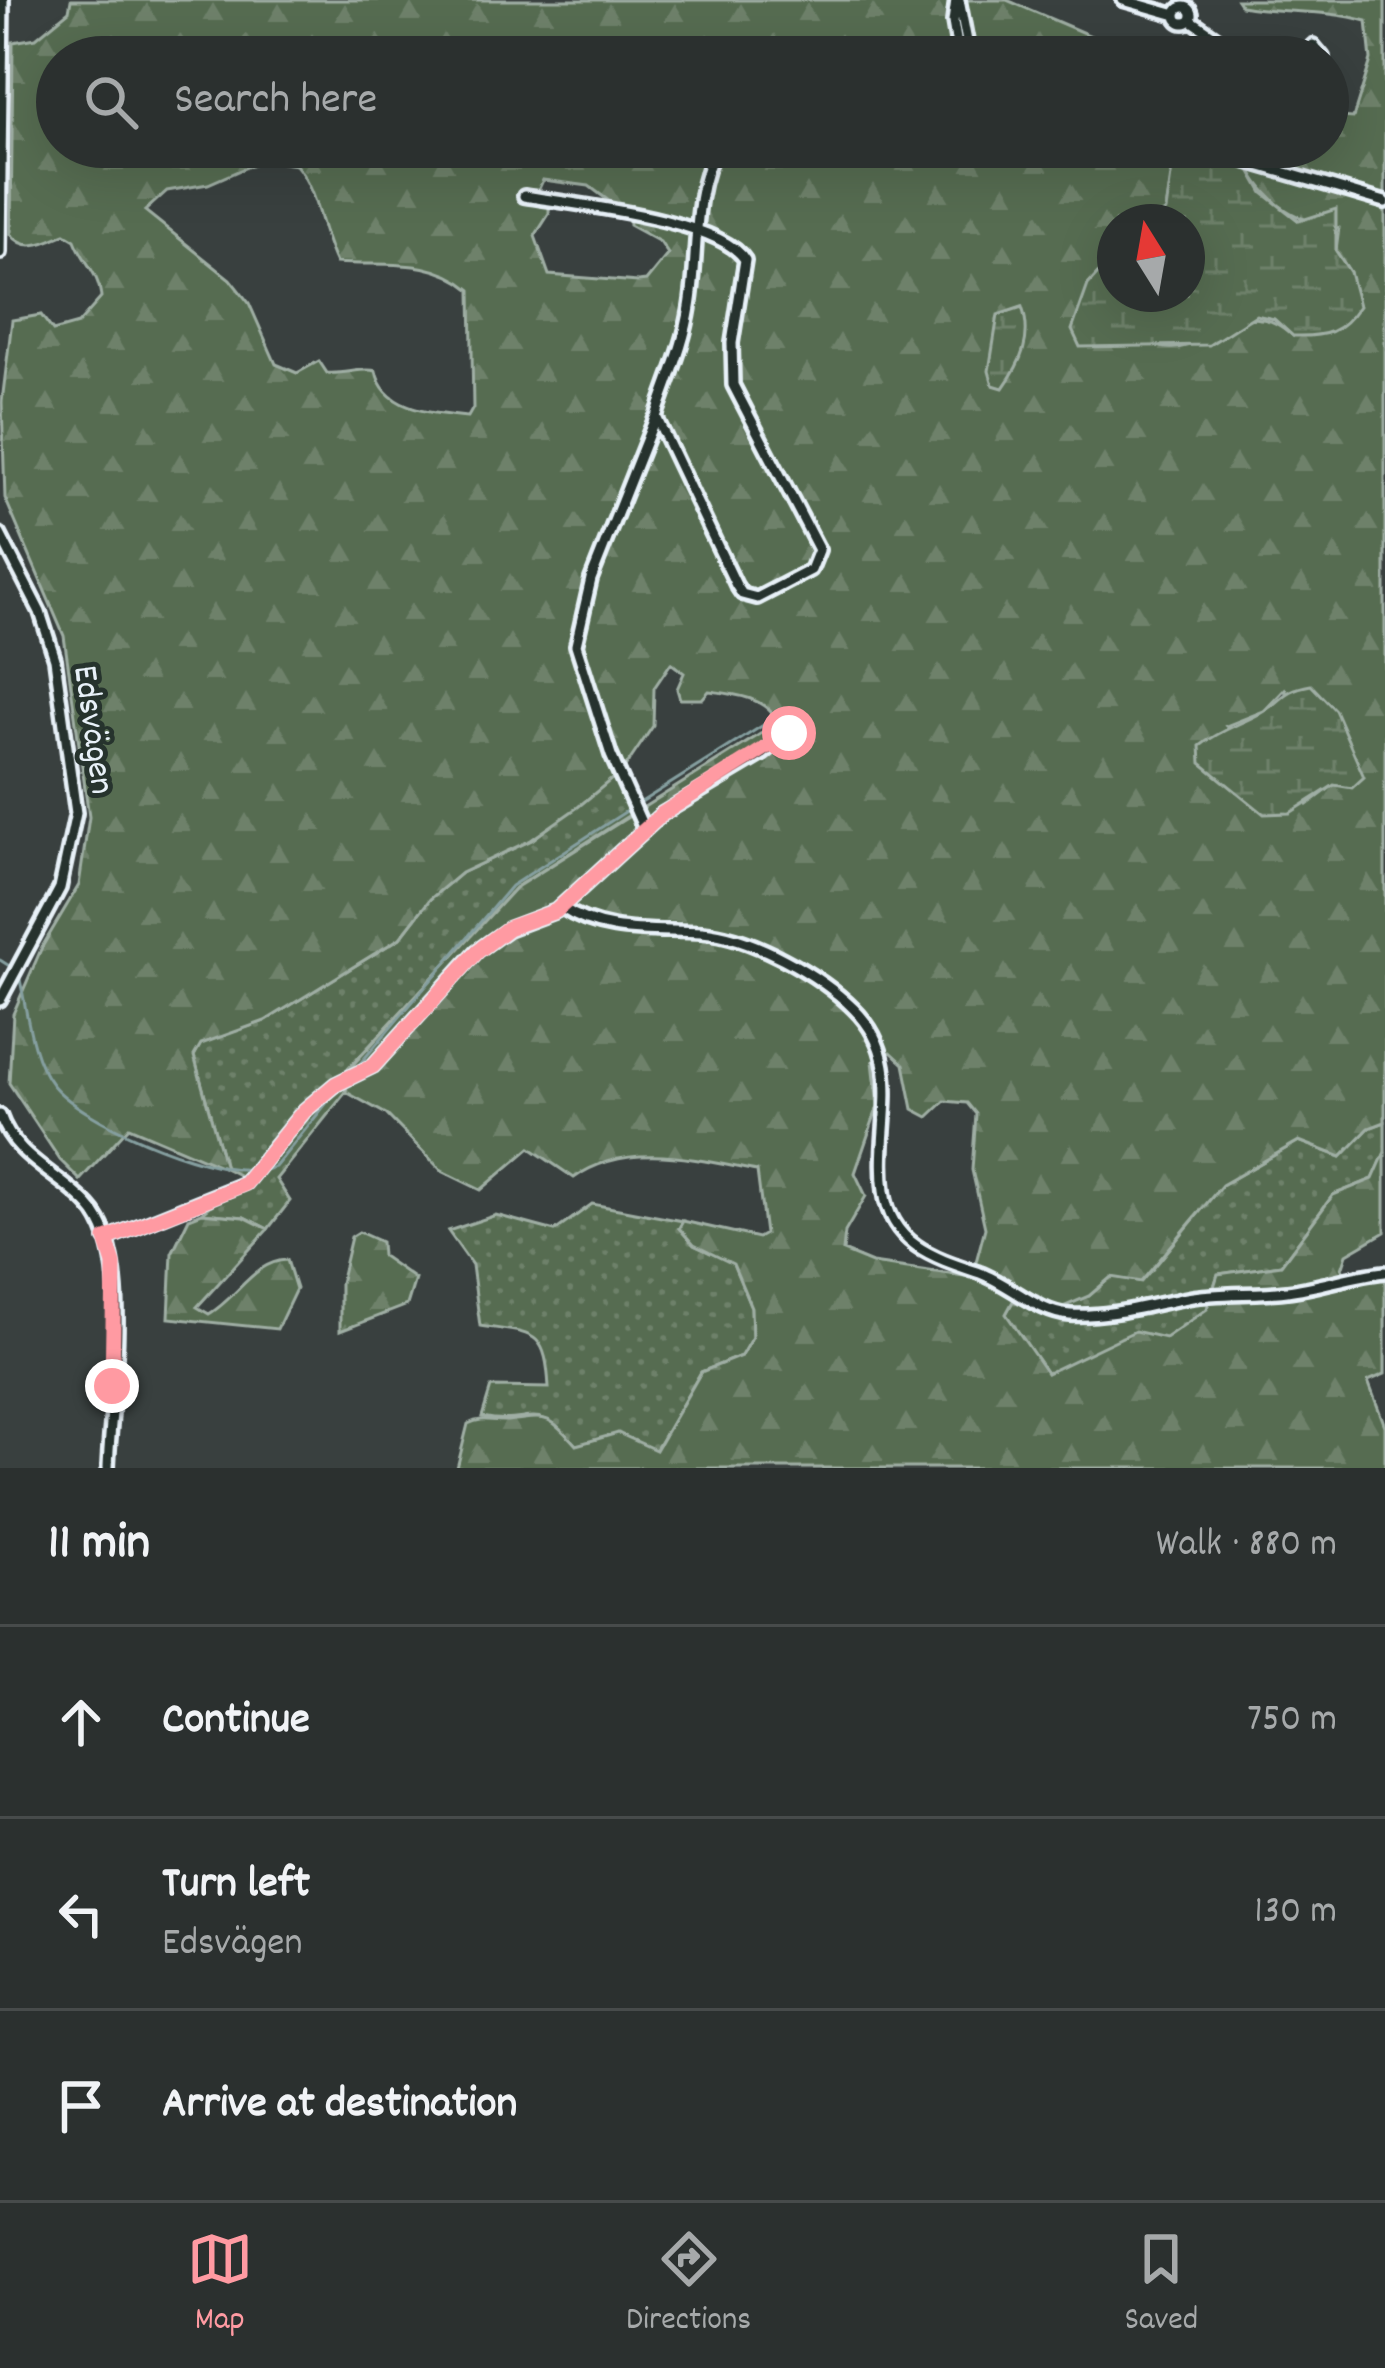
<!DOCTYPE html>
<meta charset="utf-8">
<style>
body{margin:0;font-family:Dekko,sans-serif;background:#333837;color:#f1f3f6}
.compass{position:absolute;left:1097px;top:204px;width:108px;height:108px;border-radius:50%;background:#2b302f;box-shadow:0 12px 48px #0002;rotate:349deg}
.stop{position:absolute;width:36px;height:36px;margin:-27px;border:9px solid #ff9aa2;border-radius:50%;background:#fff}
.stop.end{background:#ff9aa2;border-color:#fff;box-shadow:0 3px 12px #0008}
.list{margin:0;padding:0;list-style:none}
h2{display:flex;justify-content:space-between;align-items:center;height:156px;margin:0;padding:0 48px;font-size:51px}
h2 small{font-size:39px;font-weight:400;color:#a6a9aa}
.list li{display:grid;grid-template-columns:78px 1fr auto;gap:36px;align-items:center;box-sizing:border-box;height:192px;padding:0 48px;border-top:3px solid #474b4b}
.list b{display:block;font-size:45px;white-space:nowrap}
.list p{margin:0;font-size:39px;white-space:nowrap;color:#a6a9aa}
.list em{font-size:39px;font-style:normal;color:#a6a9aa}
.icon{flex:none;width:66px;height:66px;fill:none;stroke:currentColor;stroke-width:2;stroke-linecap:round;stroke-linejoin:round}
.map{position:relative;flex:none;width:1385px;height:1468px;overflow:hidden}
.search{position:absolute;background:#2b302f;box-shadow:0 12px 48px #0002;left:36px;right:36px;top:36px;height:132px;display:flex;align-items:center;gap:30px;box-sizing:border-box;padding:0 42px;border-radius:66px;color:#a6a9aa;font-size:45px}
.sheet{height:732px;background:#2b302f}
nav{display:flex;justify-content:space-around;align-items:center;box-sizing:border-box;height:168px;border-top:3px solid #474b4b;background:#2b302f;font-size:33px;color:#a6a9aa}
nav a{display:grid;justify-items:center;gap:6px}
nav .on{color:#ff9aa2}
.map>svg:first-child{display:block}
</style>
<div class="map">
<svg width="1385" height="1468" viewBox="0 0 1385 1468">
<defs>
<pattern id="grass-dots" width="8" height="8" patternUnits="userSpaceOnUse" patternTransform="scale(3)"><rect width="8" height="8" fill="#566c51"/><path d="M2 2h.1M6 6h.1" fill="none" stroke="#6e816b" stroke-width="1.8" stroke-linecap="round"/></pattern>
<pattern id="forest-firs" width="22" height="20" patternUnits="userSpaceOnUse" patternTransform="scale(3)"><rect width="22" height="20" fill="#566c51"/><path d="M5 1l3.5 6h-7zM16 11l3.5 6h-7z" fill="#6e816b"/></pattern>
<pattern id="wetland-marsh" width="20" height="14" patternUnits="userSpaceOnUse" patternTransform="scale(3)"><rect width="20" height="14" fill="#566c51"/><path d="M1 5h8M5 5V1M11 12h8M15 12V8" fill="none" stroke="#6e816b"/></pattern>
</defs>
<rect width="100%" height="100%" fill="#39403f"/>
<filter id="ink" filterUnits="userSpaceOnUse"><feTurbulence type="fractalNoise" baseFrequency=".00833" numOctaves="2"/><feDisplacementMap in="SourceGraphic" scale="24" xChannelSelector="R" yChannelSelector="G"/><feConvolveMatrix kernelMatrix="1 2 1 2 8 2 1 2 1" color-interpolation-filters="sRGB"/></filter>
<g filter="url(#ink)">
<path fill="url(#grass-dots)" stroke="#9faea4" stroke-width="3" d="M624,769L642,807L515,888L348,1069L346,1092L276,1179L290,1201L268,1229L244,1217L202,1213L244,1178L225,1168L194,1056L201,1043L265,1021L400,938L430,899L461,873L532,840Z
M1385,1122V1152L1373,1179L1333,1195L1281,1265L1218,1274L1207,1309L1165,1339L1047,1374L1006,1314L1013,1301L1089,1296L1111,1277L1151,1271L1222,1185L1299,1141L1341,1157L1369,1128Z
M592,1204L683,1221L679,1228L694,1245L733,1263L751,1307L752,1337L741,1356L701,1372L655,1451L576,1445C532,1397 533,1428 482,1417L491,1387L549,1388C546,1329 534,1334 480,1326L472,1265L448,1231L496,1215L555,1231Z"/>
<path fill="url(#forest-firs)" stroke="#9faea4" stroke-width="3" fill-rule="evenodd" d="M71,0H1007L1140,57H57V147H1328V116L1353,118L1371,60L1367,21C1325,9 1285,14 1241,6L1237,0H1385V1122L1369,1128L1341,1157L1299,1141L1222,1185L1141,1282L1111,1277L1089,1296L1047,1314L1013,1301L1006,1314L1047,1373L1135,1331L1165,1338L1207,1309L1218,1274L1281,1265L1333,1195L1373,1179L1385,1152V1232L1347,1254L1342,1269L1346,1275L1385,1266V1374L1368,1381L1385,1426V1468H457L468,1424C484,1416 490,1422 507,1421C547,1417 546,1412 576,1445L618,1433L656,1450L701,1372L741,1356L752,1337L751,1307L733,1264L694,1245L679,1228L683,1221L758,1238L765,1234L757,1171C698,1160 627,1140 574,1178L530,1148L481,1190L442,1171L386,1114L346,1092L348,1070L515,888L778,723C767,697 735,694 709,691L702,699H680L677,689L684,673L671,663L654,688L653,726L624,769L578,807L531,840L461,873L430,899L400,938L265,1021L201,1044L194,1056L225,1168L129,1127L80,1180L60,1160L9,1083L13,1014L42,947L79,885L89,817L64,636L5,498L2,402L12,320L41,315L53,331L78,324L101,298C99,272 83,262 75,240L65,234C46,242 26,254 11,234L13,42L36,38L69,11ZM1176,148L1250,170C1272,208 1297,221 1339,228L1336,251L1350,272L1293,336C1239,285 1209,362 1157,346C1134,339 1107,303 1088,285L1115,255V222H1153L1166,211ZM263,160L296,165C317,190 321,233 336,263C384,267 431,256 471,290L473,408L468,417C432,413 384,411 376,371C364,367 343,375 327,373L319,361L297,373L276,364L249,303L230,279L145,211L167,191L208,184ZM543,180L589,186L613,204L627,207L629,225L660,242L668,254L646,281L638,282L549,275L535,236L549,214V201L536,195ZM1285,689L1334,785L1307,805L1226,726L1264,711ZM891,1052L904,1064L913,1109L928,1117L945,1101L967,1103L976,1114L972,1170L985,1228L972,1277L872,1263L843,1251L845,1232L866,1196L855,1173L878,1106L873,1061Z
M202,1213L244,1217L268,1229L197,1307L209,1314C237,1298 254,1261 287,1260L296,1289L277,1329L169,1318L172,1253L189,1218Z
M359,1232L381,1242L382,1256L415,1279L407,1305L340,1331V1283L351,1237Z"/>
<path fill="url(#wetland-marsh)" stroke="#9faea4" stroke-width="3" d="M1175,147L1250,170L1263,193L1299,221L1336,209V251L1350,272L1359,306C1341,333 1326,337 1293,336L1274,319L1256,315L1209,345L1080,347L1072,330L1088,285L1115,255V294H1187V222H1153L1166,211Z
M1022,307C1033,338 1021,363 1003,388L993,385L989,371L998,315Z
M1311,685L1335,710L1364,777L1352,788L1334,785L1290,813L1264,814L1201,763L1200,746C1220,730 1239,725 1261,713C1284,700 1281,690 1311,685Z"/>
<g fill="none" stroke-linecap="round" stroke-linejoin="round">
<path stroke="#859fa0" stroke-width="3" d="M638,804L784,712
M0,960L11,967
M19,975C27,1009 30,1056 52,1084C80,1121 204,1172 249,1169
M358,1066L511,886L628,810
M261,1171L275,1167L338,1089"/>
<g stroke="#e8f1f8" stroke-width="18">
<path id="minor" d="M956,0L953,22L959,57
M959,0L970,57
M1123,0L1176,15
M1176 15a8 8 0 1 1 16 0a8 8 0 1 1-16 0Z
M1191,20L1224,43L1304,54
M1304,57L1313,45L1323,57
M1197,147L1385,202
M524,196C572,204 720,219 745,260L732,343L733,385L819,550L811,570L757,598L742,594L736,585L656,417C668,380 684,346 690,307C699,255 691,195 717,147
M0,253L3,0
M0,534L40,612L55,659L76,813L60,888L0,1000
M644,829L611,755L576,645L591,579L655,418
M561,907C603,936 655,929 702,932C751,936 819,974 854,1009C908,1062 875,1126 884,1191C891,1245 935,1258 980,1273C1010,1284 1038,1313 1070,1315C1110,1317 1149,1305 1187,1298C1220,1292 1254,1295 1287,1291C1320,1287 1353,1275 1385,1272
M0,1115C15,1159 60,1174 89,1206C136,1255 110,1403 108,1468
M106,1239L245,1183L304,1111L336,1084L373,1066L477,951L508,929L556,911L662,814L763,754L795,727"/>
</g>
<use href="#minor" stroke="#26332d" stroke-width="9"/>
</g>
</g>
<g fill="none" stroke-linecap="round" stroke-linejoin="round" filter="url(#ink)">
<path stroke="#ff9aa2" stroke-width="15" d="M112,1386L114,1264L106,1239L245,1184L304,1111L336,1084L373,1066L478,951L508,928L556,911L662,814L789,733"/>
</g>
<g text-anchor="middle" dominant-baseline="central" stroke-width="10" stroke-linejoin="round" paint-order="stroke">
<g font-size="36" fill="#e8f1f8" stroke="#26332d">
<text transform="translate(91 730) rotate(82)">Edsvägen</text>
</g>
</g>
</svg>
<svg class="compass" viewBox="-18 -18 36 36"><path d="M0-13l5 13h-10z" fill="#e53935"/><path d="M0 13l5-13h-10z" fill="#a6a9aa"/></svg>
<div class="stop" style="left:789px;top:733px"></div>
<div class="stop end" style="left:112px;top:1386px"></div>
<div class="search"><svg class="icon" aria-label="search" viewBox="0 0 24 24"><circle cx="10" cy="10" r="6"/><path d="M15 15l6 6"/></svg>Search here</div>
</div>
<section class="sheet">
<h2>11 min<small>Walk · 880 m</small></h2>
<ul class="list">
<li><svg class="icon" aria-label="ahead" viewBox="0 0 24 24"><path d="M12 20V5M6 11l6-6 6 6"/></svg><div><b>Continue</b></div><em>750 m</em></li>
<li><svg class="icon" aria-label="left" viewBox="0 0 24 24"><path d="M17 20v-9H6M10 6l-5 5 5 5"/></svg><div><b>Turn left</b><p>Edsvägen</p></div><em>130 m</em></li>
<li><svg class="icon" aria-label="arrive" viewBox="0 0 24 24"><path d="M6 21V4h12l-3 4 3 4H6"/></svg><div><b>Arrive at destination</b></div></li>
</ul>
</section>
<nav>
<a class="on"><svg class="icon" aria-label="map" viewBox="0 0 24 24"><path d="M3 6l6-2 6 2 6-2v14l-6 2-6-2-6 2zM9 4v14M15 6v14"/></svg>Map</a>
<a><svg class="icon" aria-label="directions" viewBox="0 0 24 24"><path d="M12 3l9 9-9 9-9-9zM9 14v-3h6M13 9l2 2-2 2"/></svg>Directions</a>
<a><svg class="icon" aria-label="saved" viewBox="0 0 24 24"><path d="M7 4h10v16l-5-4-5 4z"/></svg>Saved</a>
</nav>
